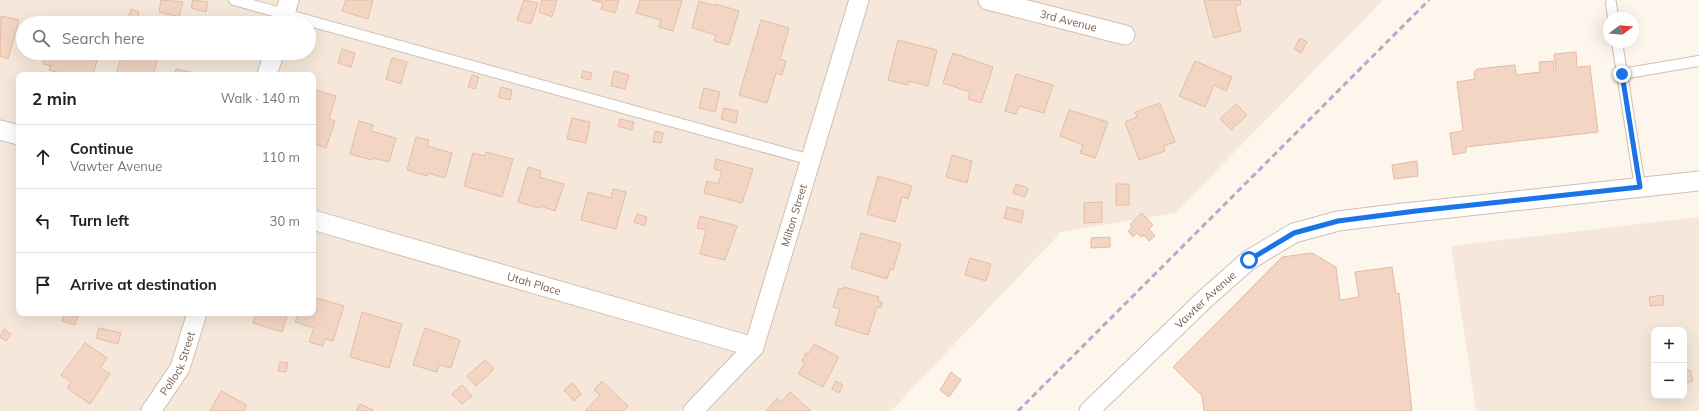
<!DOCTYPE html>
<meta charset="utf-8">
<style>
body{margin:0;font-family:Mulish,sans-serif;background:#f2f2f2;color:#222}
.controls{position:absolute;right:12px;bottom:12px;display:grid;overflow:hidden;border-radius:8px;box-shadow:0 4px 16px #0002}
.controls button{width:36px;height:36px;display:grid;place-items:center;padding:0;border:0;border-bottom:1px solid #e0e0e0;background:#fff;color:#222;font:20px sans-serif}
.compass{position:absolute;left:1603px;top:12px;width:36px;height:36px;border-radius:50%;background:#fff;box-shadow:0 4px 16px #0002;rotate:74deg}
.stop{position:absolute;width:12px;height:12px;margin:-9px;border:3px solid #1a73e8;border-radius:50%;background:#fff}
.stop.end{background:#1a73e8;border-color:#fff;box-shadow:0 1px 4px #0008}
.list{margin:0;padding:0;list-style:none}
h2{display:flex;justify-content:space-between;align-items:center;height:52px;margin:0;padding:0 16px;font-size:17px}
h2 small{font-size:13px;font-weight:400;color:#767676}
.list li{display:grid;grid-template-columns:26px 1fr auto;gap:12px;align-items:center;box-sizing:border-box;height:64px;padding:0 16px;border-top:1px solid #e0e0e0}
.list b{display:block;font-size:15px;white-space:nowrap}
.list p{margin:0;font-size:13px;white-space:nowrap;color:#767676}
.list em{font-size:13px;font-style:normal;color:#767676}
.icon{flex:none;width:22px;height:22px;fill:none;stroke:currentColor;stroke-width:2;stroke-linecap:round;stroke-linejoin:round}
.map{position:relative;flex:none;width:1699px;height:411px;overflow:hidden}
.search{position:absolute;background:#fff;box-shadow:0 4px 16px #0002;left:16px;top:16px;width:300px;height:44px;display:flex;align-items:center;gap:10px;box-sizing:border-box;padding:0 14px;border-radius:22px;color:#767676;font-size:15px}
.panel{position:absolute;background:#fff;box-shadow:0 4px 16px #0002;left:16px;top:72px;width:300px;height:244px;border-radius:8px}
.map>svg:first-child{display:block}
</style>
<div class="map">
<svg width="1699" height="411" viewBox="0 0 1699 411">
<rect width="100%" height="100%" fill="#fdf6ec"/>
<path fill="#f5e8da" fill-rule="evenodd" d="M0,0H1383L1175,213L1061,232L891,411H0ZM23,23H309V53H23ZM19,75H313V313H19Z
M1699,217V411H1476L1451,246ZM1654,330H1684V396H1654Z"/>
<path fill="#f3d5c3" stroke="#e6bba3" d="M161,0L183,2L179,17L159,12Z
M193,0L208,2L206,12L191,8Z
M346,0H373L368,19L342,11Z
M524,0L538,3L531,24L517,20Z
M542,0H557L552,17L539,12Z
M591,0H619L615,13L601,9L603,3Z
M640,0H682L673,31L659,27L661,20L636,13Z
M1204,0H1240L1241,4L1235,6L1241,31L1214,38Z
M699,1L716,6V4L739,11L729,45L714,41L716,35L692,28Z
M131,9L139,12L136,23L127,21Z
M1,16L19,20L8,59L0,56Z
M761,20L789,28L780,59L786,61L782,75L776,73L767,103L739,95Z
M1300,38L1307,42L1301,53L1294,49Z
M898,40L937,50L928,86L909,81L907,85L888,80Z
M342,49L355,53L351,67L338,63Z
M1576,52L1577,67L1590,66L1598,132L1466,147V152L1453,155L1450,133L1463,131L1457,82L1475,79L1474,72L1477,69L1515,65L1516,75L1540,72L1539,62L1553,61L1554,70H1556L1554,54Z
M46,53H99L93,75H68L49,70L51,66L43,64Z
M122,53H134L157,60L153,75H116Z
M953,53L993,67L981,103L968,99L970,92L943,83Z
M392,58L407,62L401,84L386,79Z
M1195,61L1232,77L1226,91L1214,85L1205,107L1179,96Z
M176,69L190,72L189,75H175Z
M583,71L592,73L590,80L581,78Z
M614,71L629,75L625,89L611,86Z
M1016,74L1053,85L1044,113L1019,106L1016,114L1005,111Z
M472,75L479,77L475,89L468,87Z
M501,87L512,90L510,100L498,97Z
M704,88L720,92L715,112L699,108Z
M316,90L336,96L329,119L335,121L326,148L313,143V101Z
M1160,103L1175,142L1163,146L1165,151L1139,160L1125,122L1137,117L1135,112Z
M1236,104L1247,115L1231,130L1220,119Z
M724,108L738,111L736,123L721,119Z
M1069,110L1108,122L1095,158L1080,153L1083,145L1060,136Z
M572,118L590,122L586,143L567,139Z
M620,119L634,122L632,130L618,126Z
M359,121L373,125L371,131L396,138L389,162L373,158L372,160L350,154Z
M655,131L663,133L661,143L653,142Z
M416,137L429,140L427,146L452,153L445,178L428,173L427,176L407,170Z
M486,152L513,159L502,197L464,186L473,153L485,156Z
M952,155L972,161L967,183L946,177Z
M716,159L753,169L742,203L704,193L707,181L718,184L722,171L714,169Z
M1417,161L1418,176L1394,179L1392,165Z
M528,167L541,171L539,177L564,184L555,211L540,206L539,208L518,202Z
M878,176L912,186L908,199L902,197L895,222L867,214Z
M1016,184L1028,188L1025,197L1013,193Z
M1116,184H1129V205H1116Z
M613,189L626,192L616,229L581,220L588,192L611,198Z
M1102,202V222L1084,223V203Z
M1007,207L1024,211L1021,223L1004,218Z
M1142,213L1153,225L1149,229L1155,236L1149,241L1144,235L1141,237L1137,233L1133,237L1128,231L1132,227L1130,224Z
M637,214L647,217L645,226L634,222Z
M700,216L737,226L725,260L700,254L706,230L697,228Z
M861,233L901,244L893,270L890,269L887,279L851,268Z
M1110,237V247L1091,248V238Z
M1312,253L1336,267L1340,300L1359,297L1355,272L1392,267L1396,294L1399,293L1412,411H1204L1202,396L1173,367L1282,257Z
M970,258L991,264L986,281L965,275Z
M844,287L879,297L878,301L882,302L881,308L877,307L868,335L835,325L840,309L833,307L839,288L843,289Z
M1663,295L1664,305L1650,306L1649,297Z
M313,297L344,306L333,341L325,339L323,346L309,342L314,328L295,322L298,313H313Z
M362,312L402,324L389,368L350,357Z
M65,313L78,316L75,325L62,321Z
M256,313H288L282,332L253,323Z
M99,328L121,333L118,344L96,338Z
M425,328L460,340L451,368L439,365L437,372L413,365Z
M4,329L11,334L6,341L0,337Z
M85,343L107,358L100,368L110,374L90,404L67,388L71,382L61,375Z
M814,344L839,357L823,387L798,374L805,363L802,361L806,353L808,354Z
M485,360L494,369L476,386L467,376Z
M280,362L288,363L286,372L278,371Z
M1690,370L1693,381L1684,383V371Z
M951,372L961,380L949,397L940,390Z
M602,381L628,406L623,411H585L600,395L594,390Z
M836,381L843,385L839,393L832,389Z
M573,383L581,394L574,401L564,390Z
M462,385L472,396L462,404L452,394Z
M221,391L247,405L244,411H210Z
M790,392L811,411H766L777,398L781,402Z
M360,404L373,410L372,411H356Z"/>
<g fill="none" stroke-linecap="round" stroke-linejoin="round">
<g stroke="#d1beb0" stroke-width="12">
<path id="service" d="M234,0L811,160
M1611,3L1613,18
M1617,42L1640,187
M1622,74L1699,61"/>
</g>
<g stroke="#d1beb0" stroke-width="21">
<g id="minor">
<path id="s1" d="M988,0L1125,35"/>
<path d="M282,23L289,0"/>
<path d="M267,75L274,53"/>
<path d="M0,130L19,135"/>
<path id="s2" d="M313,220L754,347"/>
<path id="s3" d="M151,411L180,368L197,313"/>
<path id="s4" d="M693,411L754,347L859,0"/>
<path id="s5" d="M1089,411L1206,298L1249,260L1294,233L1338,221L1395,214L1699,181"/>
</g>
</g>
<use href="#service" stroke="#fff" stroke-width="10"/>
<use href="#minor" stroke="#fff" stroke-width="19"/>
<path stroke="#b9a8c9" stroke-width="3" stroke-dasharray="6 4" stroke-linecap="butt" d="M1018,411L1429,0"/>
</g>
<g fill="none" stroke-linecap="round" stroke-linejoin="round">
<path stroke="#1a73e8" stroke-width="5" d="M1249,260L1294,233L1338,221L1416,211L1640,187L1622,74"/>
</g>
<g text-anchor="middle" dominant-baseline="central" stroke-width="4" stroke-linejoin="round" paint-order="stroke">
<g font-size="11" fill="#7a5c4d" stroke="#fffaf3">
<text stroke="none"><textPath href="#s1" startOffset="83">3rd Avenue</textPath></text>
<text stroke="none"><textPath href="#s4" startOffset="226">Milton Street</textPath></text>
<text stroke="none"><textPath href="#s2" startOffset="230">Utah Place</textPath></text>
<text stroke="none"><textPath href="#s5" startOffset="161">Vawter Avenue</textPath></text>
<text stroke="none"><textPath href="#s3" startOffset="55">Pollock Street</textPath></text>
</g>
</g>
</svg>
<div class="controls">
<button>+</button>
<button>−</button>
</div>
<svg class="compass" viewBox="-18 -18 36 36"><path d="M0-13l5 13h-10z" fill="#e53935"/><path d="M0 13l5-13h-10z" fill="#767676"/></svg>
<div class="stop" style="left:1249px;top:260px"></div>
<div class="stop end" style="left:1622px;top:74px"></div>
<div class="search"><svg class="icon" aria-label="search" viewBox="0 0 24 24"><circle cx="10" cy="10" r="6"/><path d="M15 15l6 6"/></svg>Search here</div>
<section class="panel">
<h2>2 min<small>Walk · 140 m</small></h2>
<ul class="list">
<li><svg class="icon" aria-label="ahead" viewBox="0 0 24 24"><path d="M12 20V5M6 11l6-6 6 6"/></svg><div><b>Continue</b><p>Vawter Avenue</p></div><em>110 m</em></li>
<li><svg class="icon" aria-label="left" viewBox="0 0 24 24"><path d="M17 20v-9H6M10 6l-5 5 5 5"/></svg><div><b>Turn left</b></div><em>30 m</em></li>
<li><svg class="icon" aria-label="arrive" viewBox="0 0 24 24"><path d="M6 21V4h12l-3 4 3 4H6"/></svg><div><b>Arrive at destination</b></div></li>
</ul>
</section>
</div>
